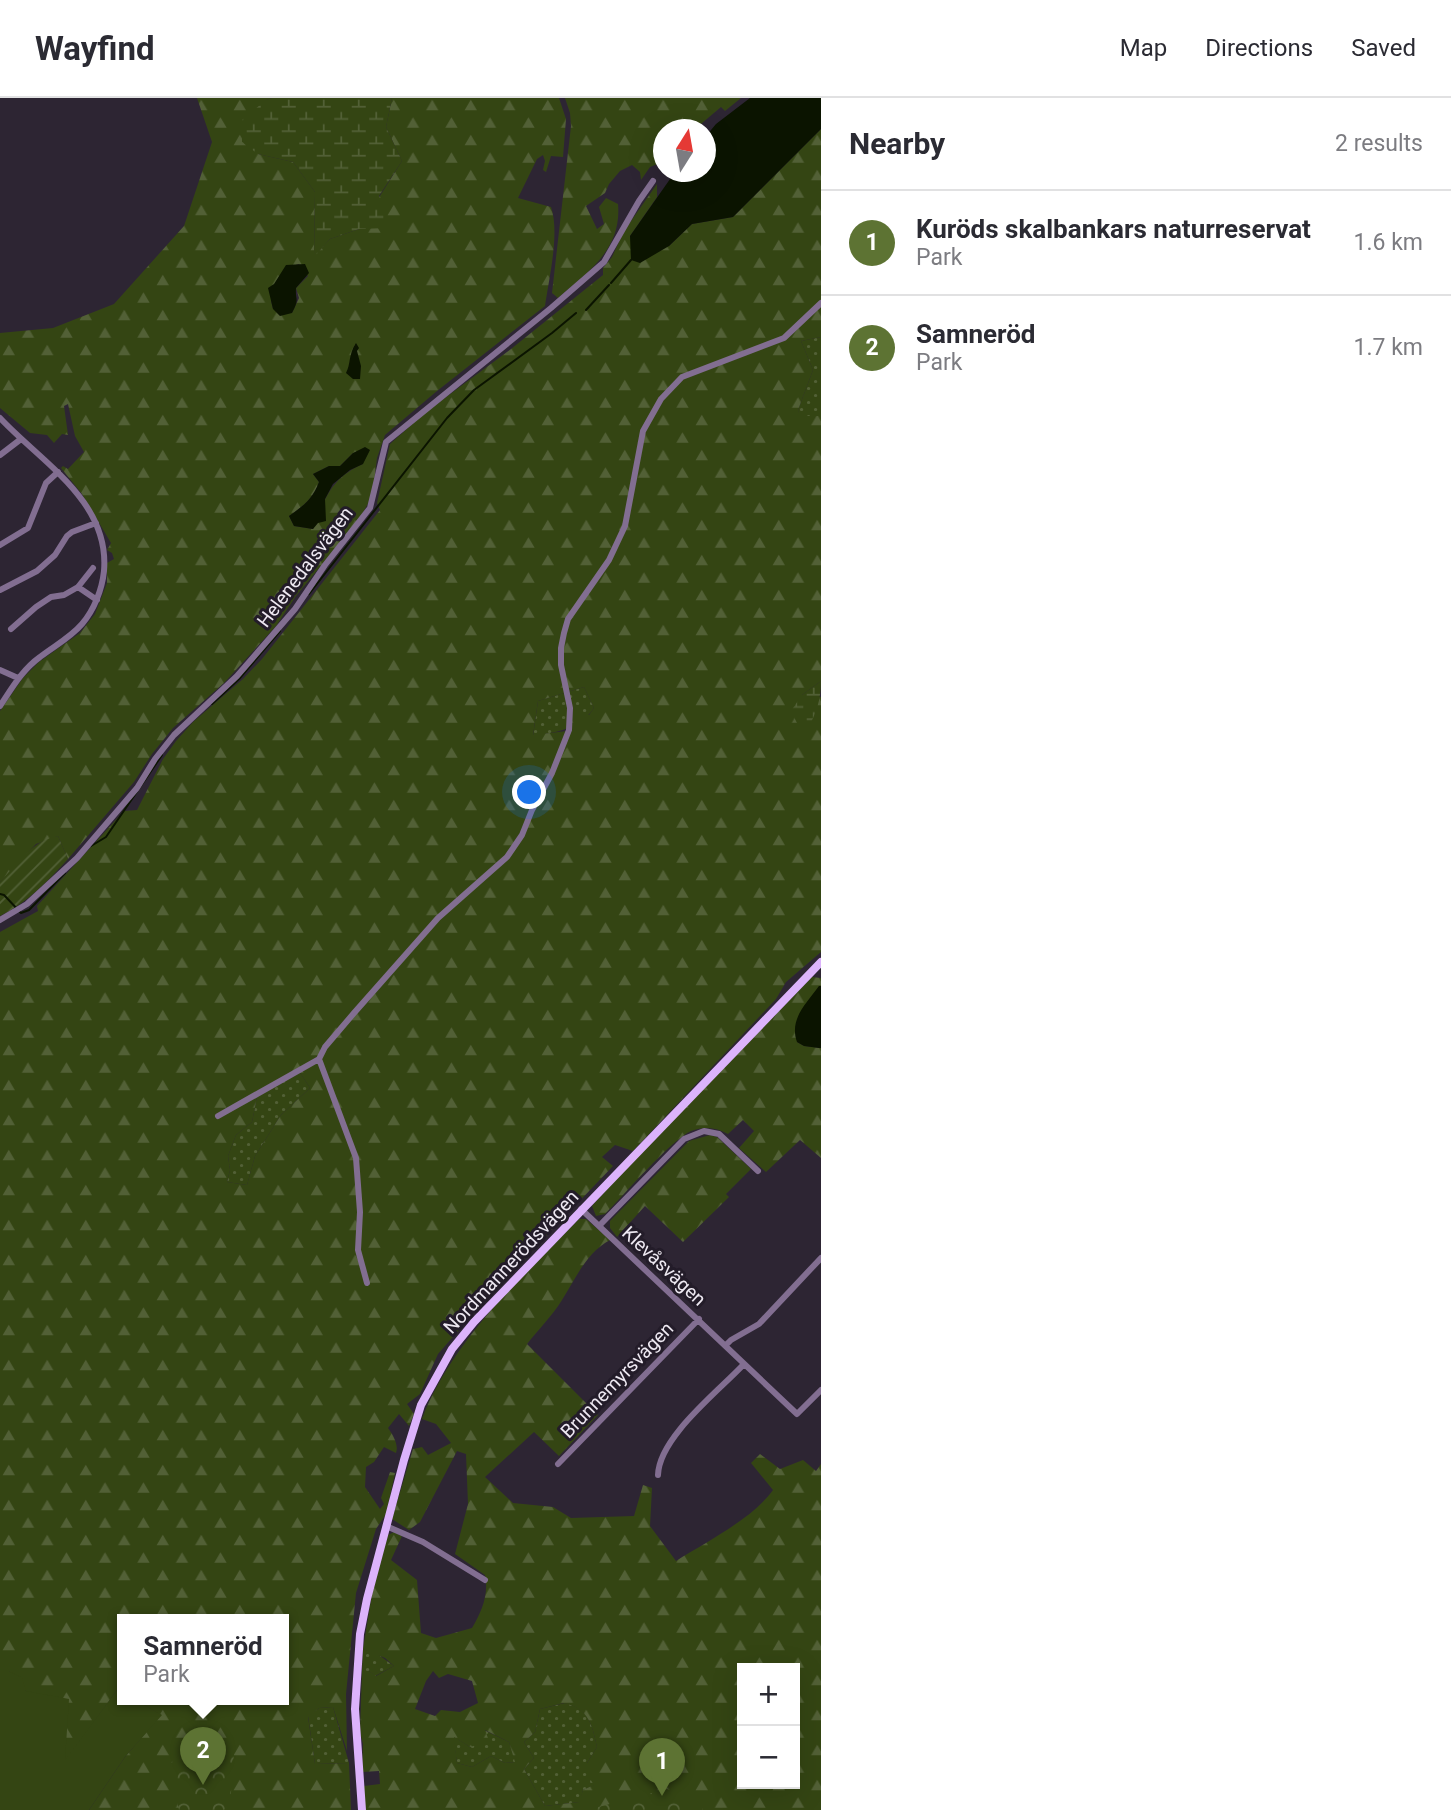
<!DOCTYPE html>
<meta charset="utf-8">
<style>
body{margin:0;font-family:Roboto,sans-serif;background:#f7f7f7;color:#2b2b33}
.controls{position:absolute;right:21px;bottom:21px;display:grid;overflow:hidden;border-radius:0px;box-shadow:0 7px 28px #0002}
.controls button{width:63px;height:63px;display:grid;place-items:center;padding:0;border:0;border-bottom:2px solid #e1e1e2;background:#fff;color:#2b2b33;font:35px sans-serif}
.compass{position:absolute;left:653px;top:21px;width:63px;height:63px;border-radius:50%;background:#fff;box-shadow:0 7px 28px #0002;rotate:11deg}
.you{position:absolute;left:530px;top:695px;width:24px;height:24px;margin:-18px;border:5px solid #fff;border-radius:50%;background:#1a73e8;box-shadow:0 0 0 10px #1a73e833}
.badge{display:grid;place-items:center;width:46px;height:46px;border-radius:50%;background:#5d7333;color:#fff;font-size:23px;font-weight:700}
.pin{position:absolute;translate:-50% -58px;filter:drop-shadow(0 2px 4px #0008)}
.pin::after{content:'';position:absolute;top:37px;width:24px;height:21px;background:inherit;clip-path:polygon(0 0,100% 0,50% 100%)}
.popup{position:absolute;left:117px;top:1516px;width:172px;height:91px;box-sizing:border-box;display:grid;place-content:center;border-radius:0px;background:#fff;filter:drop-shadow(0 2px 5px #0005);font-size:23px;white-space:nowrap;color:#7c7c81}
.popup b{font-size:26px;color:#2b2b33}
.popup::after{content:'';position:absolute;left:50%;top:100%;margin-left:-14px;border:14px solid transparent;border-top-color:#fff}
.list{margin:0;padding:0;list-style:none}
h2{display:flex;justify-content:space-between;align-items:center;height:91px;margin:0;padding:0 28px;font-size:30px}
h2 small{font-size:23px;font-weight:400;color:#7c7c81}
.list li{display:grid;grid-template-columns:46px 1fr auto;gap:21px;align-items:center;box-sizing:border-box;height:105px;padding:0 28px;border-top:2px solid #e1e1e2}
.list b{display:block;font-size:26px;white-space:nowrap}
.list p{margin:0;font-size:23px;white-space:nowrap;color:#7c7c81}
.list em{font-size:23px;font-style:normal;color:#7c7c81}
.map{position:relative;flex:none;width:821px;height:1712px;overflow:hidden}
header{display:flex;align-items:center;gap:42px;box-sizing:border-box;height:98px;padding:0 35px;background:#fff;border-bottom:2px solid #e1e1e2}
header strong{font-size:33px}
nav{display:flex;gap:38px;margin-inline-start:auto;font-size:24px}
main{display:flex}
aside{flex:1;background:#fff}
.map>svg:first-child{display:block}
</style>
<header>
<strong>Wayfind</strong>
<nav><a>Map</a><a>Directions</a><a>Saved</a></nav>
</header>
<main>
<div class="map">
<svg width="821" height="1712" viewBox="0 0 821 1712">
<defs>
<pattern id="grass-dots" width="8" height="8" patternUnits="userSpaceOnUse" patternTransform="scale(1.75)"><rect width="8" height="8" fill="#344513"/><path d="M2 2h.1M6 6h.1" fill="none" stroke="#526036" stroke-width="1.8" stroke-linecap="round"/></pattern>
<pattern id="forest-firs" width="22" height="20" patternUnits="userSpaceOnUse" patternTransform="scale(1.75)"><rect width="22" height="20" fill="#344513"/><path d="M5 1l3.5 6h-7zM16 11l3.5 6h-7z" fill="#526036"/></pattern>
<pattern id="wetland-marsh" width="20" height="14" patternUnits="userSpaceOnUse" patternTransform="scale(1.75)"><rect width="20" height="14" fill="#344513"/><path d="M1 5h8M5 5V1M11 12h8M15 12V8" fill="none" stroke="#526036"/></pattern>
<pattern id="park-crowns" width="20" height="18" patternUnits="userSpaceOnUse" patternTransform="scale(1.75)"><rect width="20" height="18" fill="#344513"/><path d="M2 6a3 3 0 1 1 6 0M12 15a3 3 0 1 1 6 0" fill="none" stroke="#526036"/></pattern>
<pattern id="garden-furrows" width="10" height="10" patternUnits="userSpaceOnUse" patternTransform="scale(1.75)"><rect width="10" height="10" fill="#344513"/><path d="M-1 1l2-2M0 10L10 0M9 11l2-2" fill="none" stroke="#526036"/></pattern>
</defs>
<rect width="100%" height="100%" fill="#2d2533"/>
<path fill="url(#grass-dots)" d="M821,239V318H799L798,312L813,272L801,243Z
M584,589L594,610C579,632 556,634 533,638L538,603Z
M299,973L310,990L281,1017L255,1058L247,1087L227,1084L230,1072L228,1058L236,1037L252,1024L257,999Z
M363,1551L376,1555L394,1568L375,1578L369,1573H362Z
M565,1605C589,1611 592,1626 597,1649L587,1665L595,1687L583,1692L580,1704L545,1708L524,1671L534,1660L524,1644L535,1634L540,1611Z
M333,1609L349,1665L315,1666L308,1618L319,1610Z
M484,1632L509,1644L516,1664L505,1665L491,1658L472,1669L457,1665L453,1638L470,1649Z"/>
<path fill="url(#forest-firs)" fill-rule="evenodd" d="M197,0H272L266,2L258,56L293,64L315,94L314,158L330,141L359,131L402,63L386,29L392,0H559L566,21L563,59L551,58L546,74L543,72L545,63L543,57L537,61L518,100L551,109C560,135 549,180 545,208L437,293L385,337L377,360L373,392L369,404L358,423L296,498L276,528L224,585L173,630L152,656L134,684L68,761L58,738L36,746L0,784V613L23,580L39,564L80,535L95,516L107,485V465L114,461L112,455L107,452L111,445L82,396L61,370L63,368L68,371L84,354L75,338L68,306L64,308L68,337L62,336L54,345L47,337L30,335L0,310V235L53,230L114,206L184,128L212,44ZM299,166L308,178L296,190L299,200L292,215L273,211L271,203L292,168ZM353,355L363,366C331,380 325,400 313,431L294,428L289,418C303,408 313,401 319,384L313,376L329,368H340Z
M565,0H741L725,13L721,9L695,31L664,32L663,53L658,54L660,65L650,69L641,82L640,74L632,67L620,73L609,86L605,95L586,108L597,131L604,126L599,109L606,100L618,106C622,151 589,173 558,200L552,195L571,28L570,15Z
M821,31V239L801,243L813,272L798,312L800,318H821V583L802,597L821,599V854L786,884L776,901L633,1053L615,1047L602,1059L613,1068L487,1200L438,1256L420,1296L407,1306L414,1316L409,1328L399,1316L388,1330C393,1337 399,1347 396,1355L384,1349L374,1364L366,1369L365,1389L380,1411L384,1406L381,1400L390,1374L395,1375L386,1416L376,1431L356,1495L346,1596L347,1653L333,1609L319,1610L308,1619L315,1666L349,1665L351,1712H89L125,1659L161,1617L134,1601H284V1521H122V1595L117,1592L65,1664L26,1593L9,1573H0V834L38,813L37,808L124,713L137,712L163,661L176,643L193,624L243,581L262,561L380,412L377,405L390,346L426,314L511,251L603,177V170L612,159L624,133L657,86V99L630,138L669,148L692,126L733,119ZM584,589L594,610L589,617L577,614L567,633L533,637L538,603ZM299,973L310,990L281,1017L255,1058L247,1087L227,1084L230,1072L228,1058L236,1037L252,1024L257,999Z
M812,879L821,880V888H819L797,944L804,948L821,950V1060L800,1042L766,1074L739,1050L754,1033L743,1022L728,1036C716,1029 704,1028 691,1033C670,1043 624,1097 605,1116L596,1118L592,1108L619,1078Z
M710,1037L717,1039L751,1071L726,1096L729,1099L683,1144L645,1108L617,1139L610,1130V1123L689,1043Z
M579,1121H586L610,1142C586,1155 576,1180 562,1202C552,1218 538,1232 527,1246L598,1317L559,1358L534,1334L485,1379L513,1405L553,1409L571,1420L634,1418L643,1387L652,1390L650,1428L676,1463C706,1444 752,1421 773,1392L751,1365L760,1356L780,1371L803,1362L816,1373L821,1366V1712H364V1688L380,1686L379,1673L362,1674L363,1646L360,1634L362,1573H369L376,1578L394,1568L385,1560L363,1551L372,1496L388,1437L394,1434L402,1438L391,1462L417,1482L421,1535L436,1540L472,1530C482,1513 489,1496 485,1477L455,1456L468,1406L466,1356L457,1353L420,1424L409,1432L392,1421L413,1351L422,1349L428,1357L451,1345L436,1326L422,1321L425,1313C459,1235 521,1181 579,1121ZM742,1570H795V1686H742ZM433,1573L439,1580L448,1576L472,1583L478,1605L460,1614L441,1612L435,1618L415,1611L426,1583ZM564,1605C589,1611 592,1626 597,1649L587,1665L585,1673L594,1687L583,1692L579,1704L545,1708L524,1671L534,1660L524,1644L535,1634L540,1611ZM485,1632L509,1644L515,1664L505,1665L491,1658L472,1669L457,1665L454,1639L470,1649L489,1643Z"/>
<path fill="url(#wetland-marsh)" d="M272,0H392L386,29L402,63L379,98L387,130L359,131L330,141L314,159L315,94L293,64L258,56L242,44V22L266,2Z
M821,583C821,602 816,616 807,632L797,625L791,613L802,597Z"/>
<path fill="url(#park-crowns)" d="M190,1631L234,1655L230,1707L224,1712H179L170,1667Z
M667,1691L703,1706V1712H587Z"/>
<path fill="url(#garden-furrows)" d="M58,738L68,761C47,784 28,804 0,818V784C17,766 33,742 58,738Z"/>
<path fill="#344513" d="M0,1573H9L22,1580L26,1593L69,1601L65,1662L117,1592L122,1595V1601H134L162,1617L125,1659L89,1712H0Z"/>
<path fill="#0b1400" d="M750,0H821V31L733,119L692,126L669,148L640,165L631,162L630,138L675,74H706V38L716,26Z
M305,166L309,175L296,190C295,203 300,200 292,215L280,218L273,211L268,190L274,186L286,167Z
M356,245L359,250L357,253L361,268L360,281H353L346,275C351,266 348,257 356,245Z
M365,349L370,352L363,366L350,372L333,386L325,401L326,423L318,425L313,431L294,428L289,418C303,408 313,401 319,384L313,376L329,368H340L353,355Z
M819,888H821V950H819L804,948L797,944C789,921 806,906 819,888Z"/>
<g fill="none" stroke-linecap="round" stroke-linejoin="round">
<path stroke="#0b1400" stroke-width="2" d="M611,185L631,162
M586,212L609,187
M309,496L447,320L474,292L552,235L576,215
M212,606L239,581L280,533
M91,748L106,739L162,657
M0,796L4,797L21,815L29,812L65,775"/>
<path stroke="#826e91" stroke-width="6" d="M0,320C41,364 110,403 104,473C102,492 94,512 82,526C70,540 54,548 40,559C22,572 12,590 0,608
M0,357L21,341
M0,447L28,430L46,385L58,374
M78,489L97,502
M0,492L37,473L55,457L67,438L72,434L96,425
M11,531L36,509L51,499L64,497L78,489L93,470
M0,572L18,580
M0,822L27,806L77,760L137,690L155,661L174,637L237,578L295,511L325,467L370,410L386,344L551,210L604,164L639,103L653,83
M319,961L356,1060L360,1114L358,1152L367,1185
M218,1018L319,961L325,949L354,915L438,820L507,759L522,737L532,712L552,675L569,632L570,610L561,567V550L564,535L568,521L609,462L625,428L643,333L661,301L682,279L784,240L821,205
M581,1111L797,1316L821,1292
M599,1128L684,1041L704,1033L719,1036L758,1073
M726,1247L731,1242L759,1226L821,1160
M558,1366L699,1221
M658,1377C659,1339 719,1293 744,1266
M386,1428L423,1444L485,1482"/>
<path stroke="#dcb3fb" stroke-width="8" d="M362,1712L355,1611L360,1536L367,1501L404,1362L421,1307L452,1251L474,1224L821,864"/>
</g>
<g text-anchor="middle" dominant-baseline="central" stroke-width="6" stroke-linejoin="round" paint-order="stroke">
<g font-size="19" fill="#eee9f2" stroke="#231c29">
<text transform="translate(305 469) rotate(-53)">Helenedalsvägen</text>
<text transform="translate(511 1164) rotate(-47)">Nordmannerödsvägen</text>
<text transform="translate(664 1168) rotate(43)">Klevåsvägen</text>
<text transform="translate(617 1282) rotate(-46)">Brunnemyrsvägen</text>
</g>
</g>
</svg>
<div class="controls">
<button>+</button>
<button>−</button>
</div>
<svg class="compass" viewBox="-18 -18 36 36"><path d="M0-13l5 13h-10z" fill="#e53935"/><path d="M0 13l5-13h-10z" fill="#7c7c81"/></svg>
<div class="you"></div>
<div class="pin badge" style="left:662px;top:1698px">1</div>
<div class="pin badge" style="left:203px;top:1687px">2</div>
<div class="popup"><b>Samneröd</b>Park</div>
</div>
<aside>
<h2>Nearby<small>2 results</small></h2>
<ul class="list">
<li><span class="badge">1</span><div><b>Kuröds skalbankars naturreservat</b><p>Park</p></div><em>1.6 km</em></li>
<li><span class="badge">2</span><div><b>Samneröd</b><p>Park</p></div><em>1.7 km</em></li>
</ul>
</aside>
</main>
